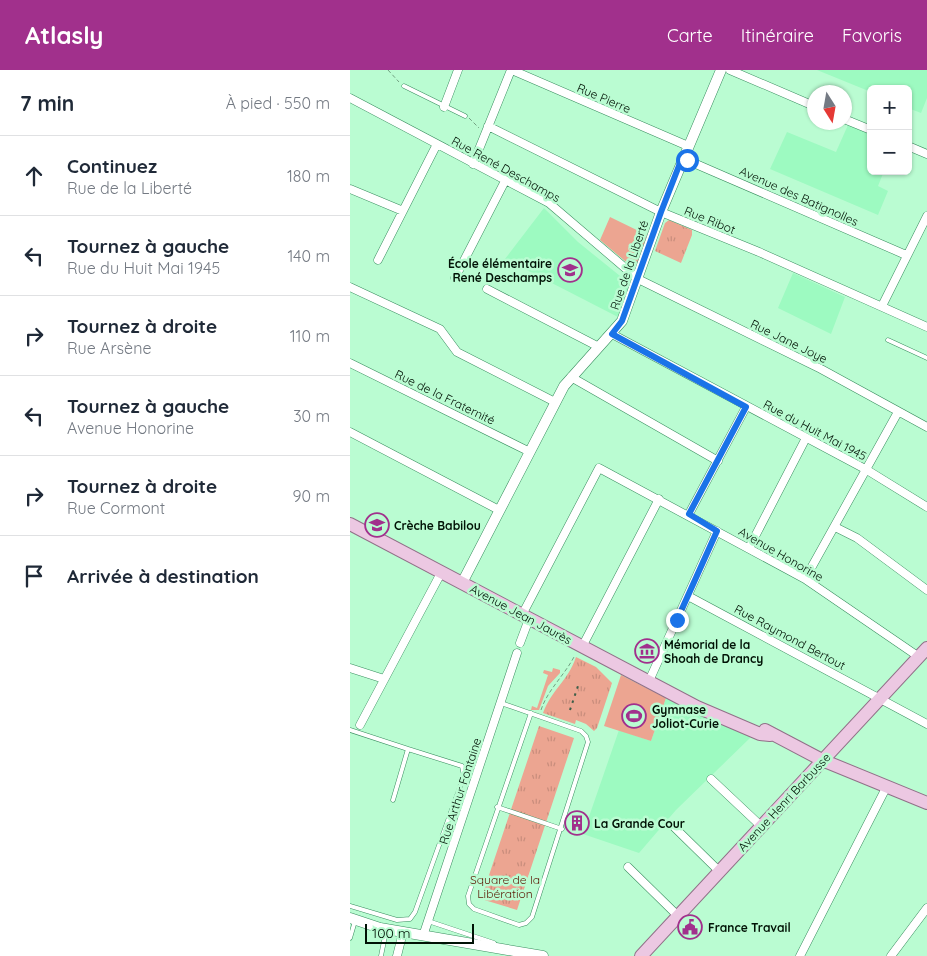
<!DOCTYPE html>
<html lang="fr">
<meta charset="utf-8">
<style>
body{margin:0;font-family:Quicksand,sans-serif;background:#f2f2f3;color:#1f2937}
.controls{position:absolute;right:15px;top:15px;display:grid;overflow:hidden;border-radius:8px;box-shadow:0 1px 4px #0004}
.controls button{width:45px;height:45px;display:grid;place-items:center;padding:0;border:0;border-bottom:1px solid #e0e1e3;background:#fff;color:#1f2937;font:25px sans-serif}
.compass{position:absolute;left:457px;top:15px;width:45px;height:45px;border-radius:50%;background:#fff;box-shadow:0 1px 4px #0004;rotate:169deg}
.scale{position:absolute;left:15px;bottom:12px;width:109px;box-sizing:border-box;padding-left:5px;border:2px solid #001205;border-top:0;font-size:14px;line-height:18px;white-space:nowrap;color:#001205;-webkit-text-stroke:4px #bafcd2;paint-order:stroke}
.stop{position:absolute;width:15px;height:15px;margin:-11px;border:4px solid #1a73e8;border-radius:50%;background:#fff}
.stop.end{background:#1a73e8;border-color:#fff;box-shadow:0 1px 5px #0008}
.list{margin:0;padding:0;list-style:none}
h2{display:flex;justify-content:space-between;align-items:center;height:65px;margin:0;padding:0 20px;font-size:21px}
h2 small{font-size:16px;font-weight:400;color:#747a83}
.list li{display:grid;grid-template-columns:32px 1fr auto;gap:15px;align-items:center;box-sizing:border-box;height:80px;padding:0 20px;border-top:1px solid #e0e1e3}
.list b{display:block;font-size:19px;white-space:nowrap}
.list p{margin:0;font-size:16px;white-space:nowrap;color:#747a83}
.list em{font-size:16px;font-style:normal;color:#747a83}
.icon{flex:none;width:28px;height:28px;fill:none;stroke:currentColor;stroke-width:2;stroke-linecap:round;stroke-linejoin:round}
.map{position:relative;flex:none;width:577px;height:886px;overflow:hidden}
header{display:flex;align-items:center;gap:30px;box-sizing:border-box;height:70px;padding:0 25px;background:#a1308c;color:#fff}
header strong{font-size:24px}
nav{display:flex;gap:28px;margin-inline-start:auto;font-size:18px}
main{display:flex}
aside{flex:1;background:#fff}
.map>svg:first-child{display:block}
</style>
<header>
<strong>Atlasly</strong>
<nav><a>Carte</a><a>Itinéraire</a><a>Favoris</a></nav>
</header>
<main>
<aside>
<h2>7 min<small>À pied · 550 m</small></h2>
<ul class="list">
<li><svg class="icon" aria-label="ahead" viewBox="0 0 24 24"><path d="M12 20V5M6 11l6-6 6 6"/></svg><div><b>Continuez</b><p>Rue de la Liberté</p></div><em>180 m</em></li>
<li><svg class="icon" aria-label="left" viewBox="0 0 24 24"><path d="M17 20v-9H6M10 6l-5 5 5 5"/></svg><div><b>Tournez à gauche</b><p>Rue du Huit Mai 1945</p></div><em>140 m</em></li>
<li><svg class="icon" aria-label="right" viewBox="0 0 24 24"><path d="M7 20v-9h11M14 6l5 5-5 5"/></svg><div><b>Tournez à droite</b><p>Rue Arsène</p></div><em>110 m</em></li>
<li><svg class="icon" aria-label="left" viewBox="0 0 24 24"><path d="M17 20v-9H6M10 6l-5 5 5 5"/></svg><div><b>Tournez à gauche</b><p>Avenue Honorine</p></div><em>30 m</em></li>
<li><svg class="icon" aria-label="right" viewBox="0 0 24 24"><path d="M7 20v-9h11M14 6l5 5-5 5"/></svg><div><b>Tournez à droite</b><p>Rue Cormont</p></div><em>90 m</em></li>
<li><svg class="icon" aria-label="arrive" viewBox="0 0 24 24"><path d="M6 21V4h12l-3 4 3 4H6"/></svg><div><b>Arrivée à destination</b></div></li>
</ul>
</aside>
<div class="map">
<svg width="577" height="886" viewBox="0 0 577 886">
<defs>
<pattern id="park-tufts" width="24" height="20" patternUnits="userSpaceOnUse" patternTransform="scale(1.25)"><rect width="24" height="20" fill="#eca591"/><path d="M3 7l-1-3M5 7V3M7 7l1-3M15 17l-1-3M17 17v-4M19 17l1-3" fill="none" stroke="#c98d7c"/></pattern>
</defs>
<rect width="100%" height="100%" fill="#bafcd2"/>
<path fill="#9dfac1" d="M467,0H577V28L571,43L558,38V19H521V22Z
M498,55L521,65V101H534L528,116L538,121L528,145L420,99L437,62L486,82Z
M194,138L228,172L280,214L268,247L155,189Z
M443,203L495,227L481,264L428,238Z
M316,628L401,667L326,740L289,783L233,764L269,660L301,671Z"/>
<path fill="#eca591" d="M260,147L297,165L287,195L281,196L250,170Z
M203,598L210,600V603L198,616L189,640H181L182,636L187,638L198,605L193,603L194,600L202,602Z
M271,605L316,628L301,671L254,656Z"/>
<path fill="url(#park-tufts)" d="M319,150L342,160V165L331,193L305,181L315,153Z
M226,587L246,597L262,613L247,658L244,661L236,654L226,650L225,654L193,643C202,619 218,611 226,587Z
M189,656L224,668L167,840L131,829Z"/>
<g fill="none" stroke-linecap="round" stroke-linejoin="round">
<g stroke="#398e5f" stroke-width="5">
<path id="service" d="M54,16L115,46
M538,270L577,288
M151,633L231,661L236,666L238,672L182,847L176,853L169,855L124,839L119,834L118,826L181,643
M0,660L58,679
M147,737L212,759
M0,836L47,850L60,849L65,842L114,706L112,696L58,679L43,730
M78,851L144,873
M0,868L5,851
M31,886L36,861"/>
</g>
<g stroke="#398e5f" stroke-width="9">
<path id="minor" d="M162,0L338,76
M380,0L464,36
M0,28L199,133L288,209L471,299L577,357
M94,37L108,0
M494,49L521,60
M138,56L311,142L409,182L577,257
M558,76L577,84
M332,88L556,185
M123,94L161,0
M0,119L53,141
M28,190L87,74
M105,208L155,111
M0,217L90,259L107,282L205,332
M137,219L249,277
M532,236L577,146
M262,264L517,400L577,437
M0,293L180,382
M221,307L368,391
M0,362L149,440
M339,444L396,337
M485,457L507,468L577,520
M399,478L456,368
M455,509L548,342
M338,526L577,654
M172,545L249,398L455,509L569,587
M170,573L179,549
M232,577L309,429
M0,598L34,609
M299,611L367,461
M10,655L91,503
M361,709L411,756
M322,755L369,801
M278,797L328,846
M73,866L167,583
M47,886L53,862
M450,886L537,716
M541,886L577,838"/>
</g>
<g stroke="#398e5f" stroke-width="11">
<path id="tertiary" d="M112,513L214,316L272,251L311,142L371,0
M0,848L30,858L193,886"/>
</g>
<g stroke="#917088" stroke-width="14">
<path id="primary" d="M0,454L347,637L410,664L420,665
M415,660L472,690L577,733
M291,886L577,578"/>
</g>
<path stroke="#72a182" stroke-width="1" stroke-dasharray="4 2.5" stroke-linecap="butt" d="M38,0L49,12
M119,48L129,58
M191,640C198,619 215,605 225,585"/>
<use href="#service" stroke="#fff" stroke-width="4"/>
<use href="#minor" stroke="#fff" stroke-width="8"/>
<use href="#tertiary" stroke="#fff" stroke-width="10"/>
<use href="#primary" stroke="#ecc8e2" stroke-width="12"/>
<path stroke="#3d5f49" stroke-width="2" stroke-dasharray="2.5 5" stroke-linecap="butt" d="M220,640L229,613"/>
</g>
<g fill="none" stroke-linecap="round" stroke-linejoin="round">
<path stroke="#1a73e8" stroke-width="6" d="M327,550L367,461L339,444L396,337L262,264L272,251L311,142L332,88L337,90"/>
</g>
<defs>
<g id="school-ring" transform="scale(1.25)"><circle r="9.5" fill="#bafcd2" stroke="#a1308c" stroke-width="1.5"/><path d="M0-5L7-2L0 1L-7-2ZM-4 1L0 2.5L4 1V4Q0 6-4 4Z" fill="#a1308c"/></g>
<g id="museum-ring" transform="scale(1.25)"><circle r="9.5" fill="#bafcd2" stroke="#a1308c" stroke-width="1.5"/><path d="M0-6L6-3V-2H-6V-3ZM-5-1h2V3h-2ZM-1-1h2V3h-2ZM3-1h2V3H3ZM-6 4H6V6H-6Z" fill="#a1308c"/></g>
<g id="stadium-ring" transform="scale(1.25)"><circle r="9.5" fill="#bafcd2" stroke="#a1308c" stroke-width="1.5"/><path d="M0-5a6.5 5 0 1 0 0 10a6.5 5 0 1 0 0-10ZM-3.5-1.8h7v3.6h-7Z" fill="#a1308c"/></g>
<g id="building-ring" transform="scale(1.25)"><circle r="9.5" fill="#bafcd2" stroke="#a1308c" stroke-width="1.5"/><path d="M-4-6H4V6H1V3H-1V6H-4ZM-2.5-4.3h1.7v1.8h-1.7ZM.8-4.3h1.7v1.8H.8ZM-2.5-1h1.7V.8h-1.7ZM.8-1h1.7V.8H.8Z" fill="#a1308c"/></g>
<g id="civic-ring" transform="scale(1.25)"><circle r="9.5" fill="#bafcd2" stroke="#a1308c" stroke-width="1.5"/><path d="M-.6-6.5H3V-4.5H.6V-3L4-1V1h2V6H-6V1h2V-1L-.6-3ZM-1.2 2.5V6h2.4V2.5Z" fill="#a1308c"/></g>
</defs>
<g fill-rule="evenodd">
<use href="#school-ring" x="220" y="200"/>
<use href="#school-ring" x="27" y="455"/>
<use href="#museum-ring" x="297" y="581"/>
<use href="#stadium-ring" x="284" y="646"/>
<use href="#building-ring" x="227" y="753"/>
<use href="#civic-ring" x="340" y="857"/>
</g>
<g text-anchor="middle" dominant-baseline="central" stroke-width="5" stroke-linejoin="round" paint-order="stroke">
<g font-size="12" fill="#001205" stroke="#bafcd2">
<text transform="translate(254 28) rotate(23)">Rue Pierre</text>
<text transform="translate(156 99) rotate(29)">Rue René Deschamps</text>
<text transform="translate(449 126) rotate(24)">Avenue des Batignolles</text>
<text transform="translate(360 150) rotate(22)">Rue Ribot</text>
<text transform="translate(279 195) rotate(-71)">Rue de la Liberté</text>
<text transform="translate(439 271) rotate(26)">Rue Jane Joye</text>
<text transform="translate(95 327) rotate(26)">Rue de la Fraternité</text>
<text transform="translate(465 360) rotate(28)">Rue du Huit Mai 1945</text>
<text transform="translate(431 484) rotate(30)">Avenue Honorine</text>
<text transform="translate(171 544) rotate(28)">Avenue Jean Jaurès</text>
<text transform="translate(440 567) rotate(28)">Rue Raymond Bertout</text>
<text transform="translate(110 721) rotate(-72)">Rue Arthur Fontaine</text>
<text transform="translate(434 732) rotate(-47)">Avenue Henri Barbusse</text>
</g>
<g font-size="12" font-weight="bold" fill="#001205" stroke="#bafcd2" text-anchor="start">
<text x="202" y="193" text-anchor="end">École élémentaire<tspan x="202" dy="14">René Deschamps</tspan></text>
<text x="44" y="455">Crèche Babilou</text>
<text x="314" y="574">Mémorial de la<tspan x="314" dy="14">Shoah de Drancy</tspan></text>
<text x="302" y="639">Gymnase<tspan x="302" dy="14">Joliot-Curie</tspan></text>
<text x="244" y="753">La Grande Cour</text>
<text x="358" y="857">France Travail</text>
</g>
<g font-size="12" fill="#5b1905" stroke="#bafcd2">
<text x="155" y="809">Square de la<tspan x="155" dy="14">Libération</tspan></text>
</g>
</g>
</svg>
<div class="controls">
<button>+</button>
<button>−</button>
</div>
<svg class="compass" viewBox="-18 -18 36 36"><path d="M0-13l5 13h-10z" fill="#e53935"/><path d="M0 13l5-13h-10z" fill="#747a83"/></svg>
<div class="scale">100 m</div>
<div class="stop" style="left:337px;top:90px"></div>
<div class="stop end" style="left:327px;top:550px"></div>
</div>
</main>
